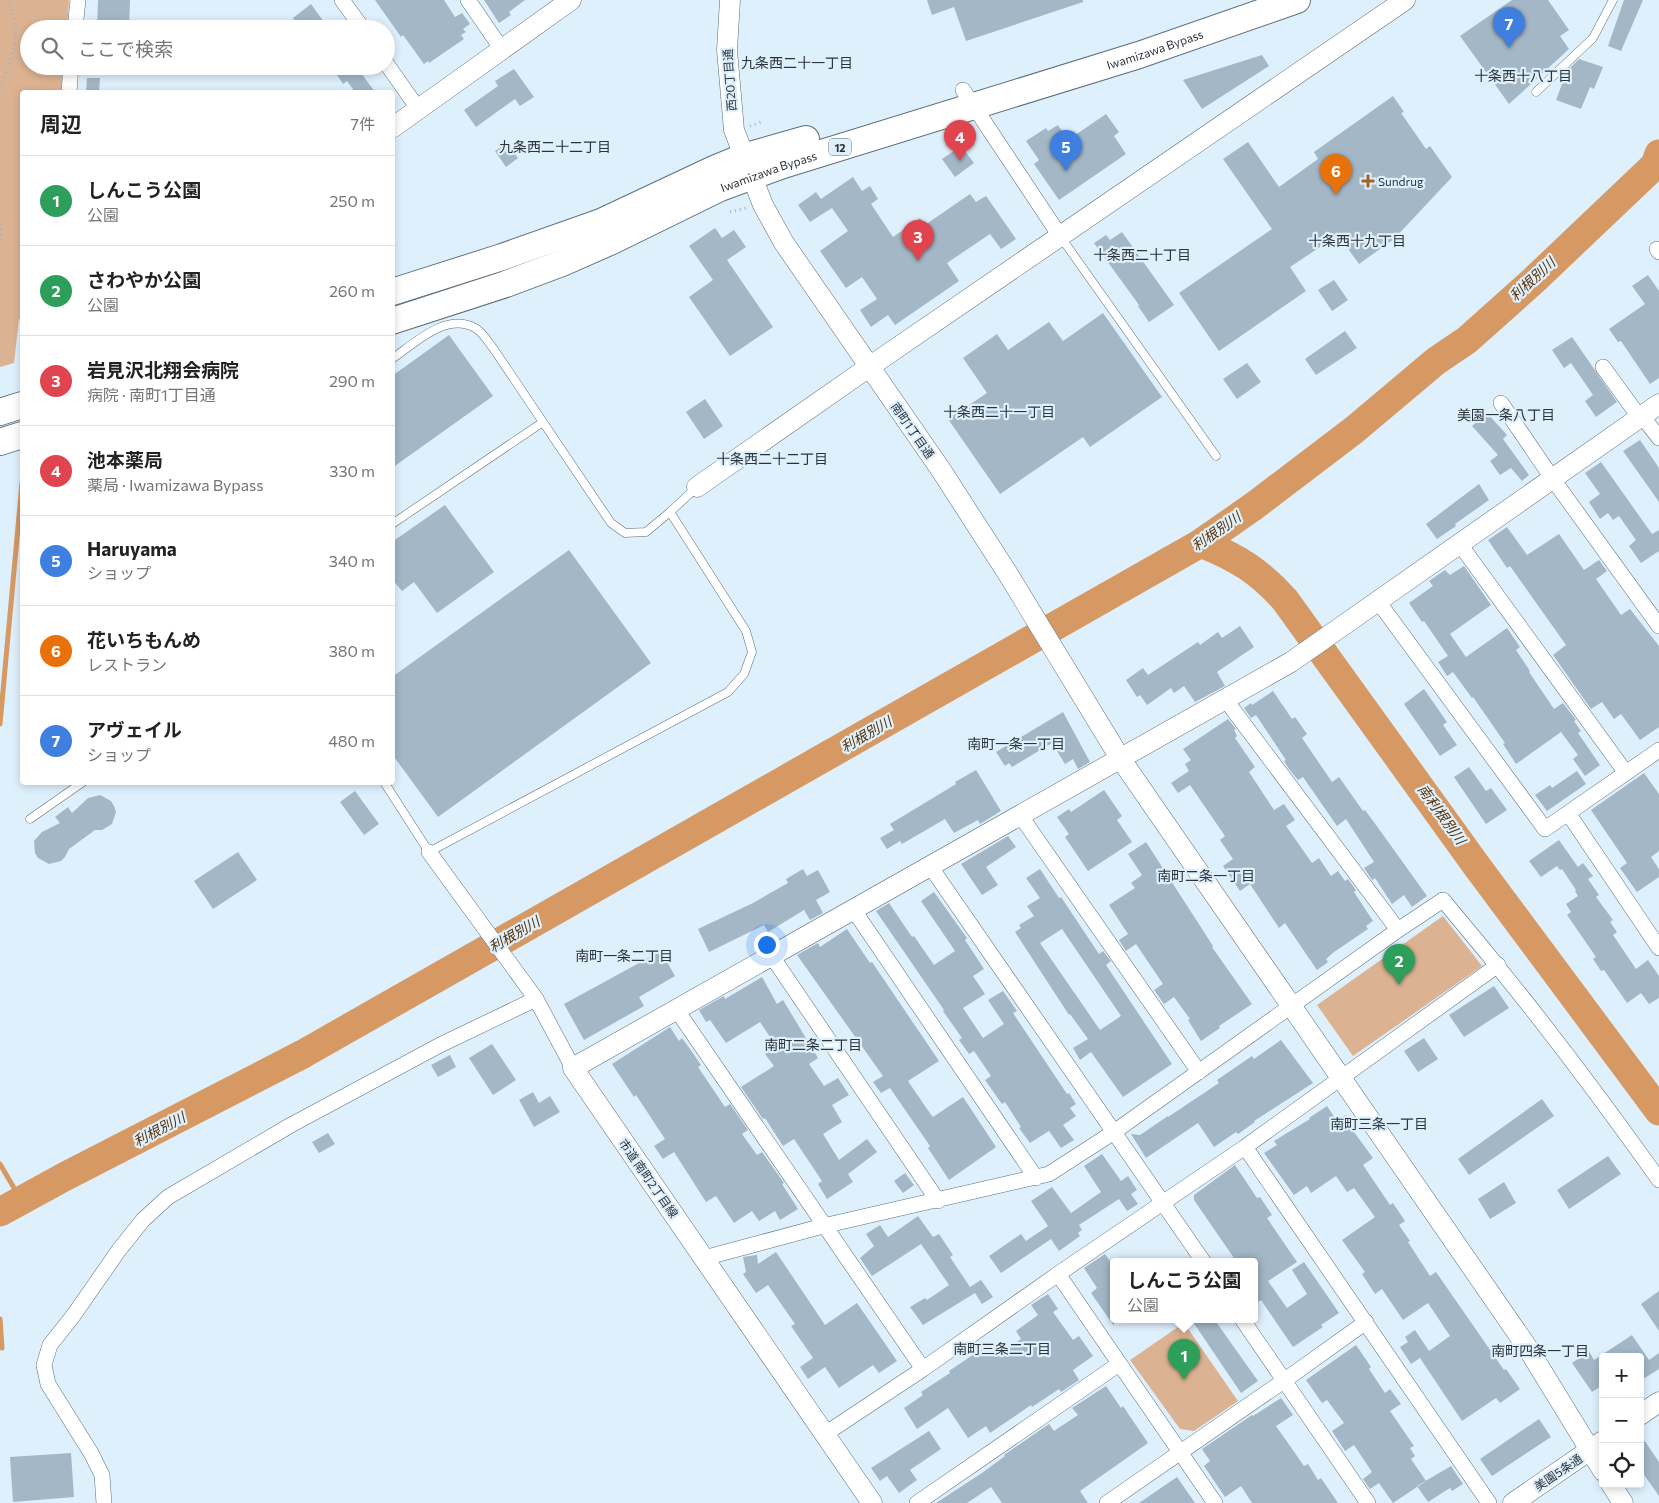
<!DOCTYPE html>
<html lang="ja">
<meta charset="utf-8">
<style>
body{margin:0;font-family:Commissioner,"Noto Sans JP",sans-serif;background:#f2f2f2;color:#222}
.controls{position:absolute;right:15px;bottom:15px;display:grid;overflow:hidden;border-radius:5px;box-shadow:0 2px 8px #0003}
.controls button{width:45px;height:45px;display:grid;place-items:center;padding:0;border:0;border-bottom:1px solid #e0e0e0;background:#fff;color:#222;font:25px sans-serif}
.you{position:absolute;left:766px;top:944px;width:18px;height:18px;margin:-12px;border:4px solid #fff;border-radius:50%;background:#1a73e8;box-shadow:0 0 0 8px #1a73e833}
.badge{display:grid;place-items:center;width:32px;height:32px;border-radius:50%;background:#7c3aed;color:#fff;font-size:16px;font-weight:700}
.pin{position:absolute;translate:-50% -41px;filter:drop-shadow(0 1px 2px #0008)}
.pin::after{content:'';position:absolute;top:26px;width:18px;height:15px;background:inherit;clip-path:polygon(0 0,100% 0,50% 100%)}
.popup{position:absolute;left:1110px;top:1258px;width:148px;height:65px;box-sizing:border-box;display:grid;place-content:center;border-radius:5px;background:#fff;filter:drop-shadow(0 1px 4px #0005);font-size:16px;white-space:nowrap;color:#767676}
.popup b{font-size:19px;color:#222}
.popup::after{content:'';position:absolute;left:50%;top:100%;margin-left:-10px;border:10px solid transparent;border-top-color:#fff}
.list{margin:0;padding:0;list-style:none}
h2{display:flex;justify-content:space-between;align-items:center;height:65px;margin:0;padding:0 20px;font-size:21px}
h2 small{font-size:16px;font-weight:400;color:#767676}
.list li{display:grid;grid-template-columns:32px 1fr auto;gap:15px;align-items:center;box-sizing:border-box;height:90px;padding:0 20px;border-top:1px solid #e0e0e0}
.list b{display:block;font-size:19px;white-space:nowrap}
.list p{margin:0;font-size:16px;white-space:nowrap;color:#767676}
.list em{font-size:16px;font-style:normal;color:#767676}
.icon{flex:none;width:28px;height:28px;fill:none;stroke:currentColor;stroke-width:2;stroke-linecap:round;stroke-linejoin:round}
.map{position:relative;flex:none;width:1659px;height:1503px;overflow:hidden}
.search{position:absolute;background:#fff;box-shadow:0 2px 8px #0003;left:20px;top:20px;width:375px;height:55px;display:flex;align-items:center;gap:12px;box-sizing:border-box;padding:0 18px;border-radius:28px;color:#767676;font-size:19px}
.panel{position:absolute;background:#fff;box-shadow:0 2px 8px #0003;left:20px;top:90px;width:375px;height:695px;border-radius:5px}
.map>svg:first-child{display:block}
</style>
<div class="map">
<svg width="1659" height="1503" viewBox="0 0 1659 1503">
<rect width="100%" height="100%" fill="#dff0fd"/>
<path fill="#dcb392" d="M0,0H69L67,29H29V66H63L61,92H22V319H19L14,363L0,367Z
M1443,916L1482,966L1353,1056L1317,1005Z
M1184,1323L1238,1401L1194,1431L1180,1429L1130,1360Z"/>
<g fill="none" stroke-linecap="round" stroke-linejoin="round">
<path stroke="#d69964" stroke-width="5" d="M0,724L22,483
M0,1164L21,1200
M0,1319L2,1348"/>
<path stroke="#d69964" stroke-width="29" d="M1201,543C1238,558 1259,571 1285,600L1476,865L1659,1111
M0,1212L64,1177L303,1054L1201,543L1254,506L1354,430L1436,361L1467,340L1533,281L1655,165L1659,154"/>
</g>
<path fill="#a3b7c6" fill-rule="evenodd" d="M98,0H130L129,29H97Z
M375,0H444L455,17L462,13L470,24L463,29L466,32L461,35L464,39L429,63L428,61L424,64L403,35L401,37Z
M484,0H525L509,12L511,15L499,23Z
M927,0H1083V2L966,41L954,7L932,15Z
M1512,0H1548L1569,30L1560,36L1569,49L1509,104L1460,36Z
M1624,0H1643L1621,51L1608,46Z
M311,4L329,29H300L293,18Z
M1262,55L1269,66L1202,109L1183,80Z
M1579,59L1603,67L1594,89L1590,87L1581,109L1556,100L1567,71Z
M331,66H356L375,92H355L347,81L343,84Z
M514,69L534,97L520,106L515,99L476,127L464,110L498,86L495,81Z
M87,78H100L99,92H86Z
M1393,96L1404,112L1401,113L1426,149L1430,146L1452,177L1394,239L1359,264L1338,235L1290,267L1306,291L1219,351L1179,293L1272,229L1223,159L1248,142L1279,187L1318,159L1314,152Z
M1106,114L1119,132L1114,136L1126,154L1059,200L1034,164L1039,160L1026,141L1046,128L1048,131L1058,125L1068,140Z
M507,143L518,158L506,167L495,151Z
M961,146L974,163L955,177L942,159Z
M853,177L862,191L870,186L878,199L871,204L893,237L920,218L925,225L970,194L976,202L986,196L1016,239L1001,249L990,234L947,263L959,281L895,325L888,315L871,327L860,310L877,299L862,277L846,288L820,251L848,231L832,208L810,222L798,205L816,192L821,199Z
M715,228L722,238L734,230L746,247L727,260L773,327L730,356L689,297L713,280L689,246Z
M1122,232L1174,305L1149,322L1138,306L1139,305L1094,243L1106,235L1110,240Z
M1648,275L1659,291V378L1650,384L1621,341L1618,342L1609,329L1645,304L1632,286Z
M1334,280L1348,300L1332,311L1318,290Z
M1103,313L1162,397L1090,447L1083,437L1000,494L948,419L987,393L963,358L997,334L1008,350L1049,322L1063,341Z
M1345,331L1357,348L1316,375L1305,359Z
M449,335L493,396L392,468V376Z
M1572,337L1617,402L1596,417L1585,401L1593,395L1571,363L1564,368L1552,350Z
M1247,363L1261,382L1237,399L1223,379Z
M705,399L723,426L704,439L686,412Z
M1487,413L1507,435L1503,439L1529,475L1522,481L1511,468L1500,475L1490,461L1498,455L1472,426Z
M1640,440L1659,468V502L1623,451Z
M1601,462L1652,534L1659,530V551L1641,563L1629,546L1636,540L1619,516L1613,520L1608,513L1600,519L1589,502L1600,494L1585,473Z
M1479,484L1489,500L1455,524L1456,526L1437,539L1426,524Z
M445,505L494,572L437,613L414,582L402,591L392,579V542Z
M1507,527L1527,555L1559,534L1584,570L1599,560L1607,571L1596,579L1621,615L1630,609L1659,646V727L1640,740L1621,714L1614,719L1602,702L1591,709L1553,655L1566,645L1510,566L1507,568L1488,540Z
M569,550L651,663L438,817L392,754V677Z
M1464,566L1491,605L1450,634L1466,657L1507,628L1520,647L1516,650L1530,671L1529,672L1554,709L1563,703L1576,720L1574,721L1581,731L1578,733L1600,765L1585,776L1573,759L1578,755L1561,732L1516,764L1503,744L1505,743L1473,697L1472,698L1453,672L1447,676L1438,662L1448,656L1424,621L1422,622L1409,603L1433,586L1429,581L1445,570L1450,575Z
M1240,626L1254,647L1217,672L1225,686L1195,702L1184,686L1174,693L1171,688L1147,705L1140,695L1137,697L1126,680L1143,668L1148,675L1198,642L1200,645L1218,632L1222,638Z
M1424,689L1447,722L1443,725L1457,745L1440,756L1404,704Z
M1273,691L1292,719L1295,717L1307,734L1302,738L1332,782L1339,777L1363,811L1365,810L1384,836L1427,896L1412,907L1404,895L1392,904L1375,878L1372,880L1364,868L1374,862L1346,819L1337,826L1303,777L1298,780L1289,769L1284,761L1286,760L1256,715L1251,718L1244,708L1251,703L1252,705Z
M1063,712L1090,762L1078,769L1073,759L1065,764L1052,743L1012,767L1009,763L1005,766L996,752Z
M1228,719L1236,729L1234,730L1237,736L1235,738L1255,767L1249,772L1274,810L1284,804L1295,820L1286,826L1312,863L1319,858L1331,876L1338,871L1345,881L1348,879L1356,890L1354,892L1373,921L1366,926L1368,929L1334,952L1326,959L1328,962L1317,970L1285,923L1279,928L1250,884L1240,891L1223,866L1233,859L1220,840L1225,836L1190,785L1178,793L1171,783L1189,771L1185,764L1191,760L1183,749Z
M1469,767L1486,791L1491,788L1507,810L1486,824L1454,777Z
M976,770L1001,811L980,824L978,820L954,833L945,819L902,844L900,841L887,849L880,838L894,830L890,824L956,784L955,782Z
M1577,771L1586,784L1547,811L1535,795L1550,785L1552,788Z
M1644,773L1659,794V851L1651,857L1659,869V877L1637,892L1620,868L1627,863L1591,810Z
M1104,790L1122,816L1117,820L1132,842L1088,871L1065,837L1069,834L1057,817L1069,809L1071,812Z
M355,791L379,824L364,835L340,802Z
M100,795L111,801L114,806L116,812L112,824L102,830H95L69,849L65,857L61,861L49,864L38,858L35,853L34,841L42,832L60,823L55,817L68,807L72,813L88,798Z
M1008,836L1016,847L986,867L998,885L982,895L961,864Z
M1559,840L1578,867L1583,863L1593,876L1588,879L1599,895L1596,897L1613,920L1610,922L1617,932L1613,935L1636,969L1648,960L1659,976V998L1649,1004L1641,993L1627,1003L1604,970L1601,971L1593,959L1596,957L1567,915L1571,912L1566,904L1578,896L1575,891L1576,890L1562,869L1560,870L1557,866L1541,877L1529,861Z
M1146,842L1213,946L1212,947L1252,1004L1219,1026L1220,1028L1201,1041L1188,1020L1190,1019L1174,997L1164,1004L1154,990L1163,984L1136,944L1126,951L1119,940L1128,934L1109,905L1135,888L1131,883L1142,875L1128,854Z
M238,852L257,880L213,909L194,881Z
M803,869L807,876L818,870L830,892L816,900L823,913L810,920L804,910L768,932L764,925L709,952L698,929L753,903L788,883L786,879Z
M1040,869L1059,898L1061,897L1099,954L1103,951L1111,961L1106,965L1172,1064L1123,1097L1091,1052L1080,1060L1073,1048L1088,1039L1070,1014L1069,1015L1015,932L1021,928L1019,925L1034,916L1027,906L1040,898L1026,878ZM1062,929L1121,1016L1100,1030L1040,943Z
M934,892L967,938L965,940L984,969L973,976L985,994L963,1008L983,1038L1004,1024L988,1000L1003,991L1017,1011L1013,1013L1067,1094L1069,1093L1076,1104L1070,1108L1076,1116L1063,1125L1074,1140L1061,1148L1049,1131L1030,1143L1019,1128L1021,1127L1005,1102L1002,1104L985,1080L991,1076L974,1051L969,1054L959,1040L962,1038L943,1011L944,1010L876,911L889,903L912,937L914,936L934,965L955,951L921,901Z
M847,929L870,963L872,962L939,1061L908,1081L927,1109L933,1117L963,1097L996,1147L949,1180L928,1148L930,1146L890,1088L881,1093L873,1082L883,1076L797,955L818,943L820,947Z
M661,951L675,976L639,997L644,1006L584,1040L564,1004Z
M762,977L777,1004L783,1000L818,1058L809,1064L824,1086L838,1078L849,1095L832,1105L842,1122L823,1134L839,1160L867,1139L877,1152L848,1174L853,1182L827,1199L818,1184L822,1181L794,1139L783,1146L765,1118L763,1119L741,1087L774,1066L765,1054L776,1046L760,1022L726,1043L710,1020L706,1022L699,1010L724,996L725,999Z
M1494,986L1509,1008L1464,1037L1449,1015Z
M670,1027L679,1041L682,1038L690,1049L701,1065L698,1067L725,1107L730,1104L748,1130L742,1134L757,1155L762,1152L784,1183L782,1184L798,1209L780,1220L775,1211L759,1221L752,1211L734,1223L716,1196L706,1202L674,1152L663,1159L654,1146L665,1139L636,1095L634,1097L612,1064Z
M1424,1038L1438,1059L1418,1072L1404,1051Z
M1281,1040L1313,1083L1254,1121L1255,1122L1238,1134L1236,1132L1214,1147L1198,1123L1146,1158L1131,1134L1140,1135L1168,1116V1117L1219,1083L1217,1080L1252,1056L1254,1059Z
M492,1044L516,1080L493,1095L469,1058Z
M450,1055L456,1067L438,1077L431,1065Z
M533,1092L539,1103L550,1096L560,1112L534,1127L519,1100Z
M1542,1099L1554,1116L1469,1175L1458,1159Z
M1327,1106L1337,1121L1345,1115L1352,1127L1351,1128L1373,1158L1363,1165L1390,1205L1393,1203L1405,1221L1399,1225L1410,1241L1408,1242L1430,1276L1436,1272L1504,1370L1506,1369L1520,1389L1500,1403L1496,1398L1462,1421L1420,1358L1411,1364L1400,1347L1408,1342L1405,1337L1415,1330L1429,1351L1450,1336L1428,1303L1403,1320L1382,1289L1375,1294L1362,1274L1365,1272L1342,1240L1375,1217L1354,1188L1347,1192L1336,1176L1311,1193L1307,1186L1294,1195L1264,1153L1277,1145L1274,1141L1310,1119L1309,1118Z
M328,1133L335,1144L319,1153L312,1142Z
M1102,1154L1121,1181L1128,1176L1137,1190L1131,1194L1138,1204L1127,1211L1119,1199L1079,1225L1082,1230L1078,1233L1080,1236L1059,1251L1051,1239L1001,1273L989,1256L1021,1234L1026,1241L1048,1226L1031,1201L1052,1187L1071,1213L1101,1192L1084,1166Z
M1608,1156L1621,1174L1569,1209L1557,1190Z
M1235,1165L1257,1198L1260,1197L1272,1215L1267,1218L1297,1262L1268,1281L1287,1308L1307,1294L1292,1270L1304,1262L1339,1313L1321,1325L1323,1327L1293,1347L1261,1300L1254,1304V1261H1236L1194,1200V1195Z
M905,1173L914,1185L903,1193L894,1181Z
M1504,1182L1516,1203L1490,1219L1478,1199Z
M918,1216L933,1237L939,1234L953,1255L950,1257L970,1287L981,1280L993,1297L982,1304L975,1293L923,1325L910,1307L925,1298L927,1300L949,1285L921,1244L872,1276L860,1258L874,1246L866,1234L880,1225L888,1237Z
M776,1252L825,1325L857,1303L897,1361L879,1373L873,1365L839,1388L825,1367L808,1379L800,1367L813,1358L791,1326L795,1324L768,1285L756,1293L743,1274L746,1272L743,1257L757,1255L758,1264Z
M1105,1254L1114,1267V1326L1091,1293L1097,1288L1084,1268Z
M1659,1291V1331L1641,1304Z
M1048,1294L1058,1309L1053,1312L1073,1340L1079,1336L1093,1356L1073,1370L1079,1380L1061,1392L1059,1389L1032,1407L1031,1405L990,1433L986,1426L968,1438L948,1408L917,1429L904,1408L923,1395L921,1392L950,1373L949,1371L992,1342L1000,1353L1021,1339L1016,1331L1038,1315L1031,1305Z
M1191,1319H1214L1258,1381L1241,1393Z
M1632,1335L1649,1360L1659,1353V1369L1640,1381V1357H1603V1385L1592,1392L1572,1363L1589,1351L1594,1360Z
M1356,1345L1371,1367L1369,1369L1385,1393L1390,1389L1401,1404L1390,1411L1414,1446L1410,1448L1415,1456L1411,1459L1426,1481L1393,1503L1379,1483L1370,1489L1363,1479L1372,1472L1354,1445L1345,1451L1332,1431L1344,1423L1327,1400L1322,1403L1306,1380Z
M1106,1386L1121,1408L1123,1406L1148,1443L1080,1491L1088,1503H1002L991,1487L967,1503H936L982,1473L1005,1456L1004,1455L1049,1424L1054,1431L1078,1415L1072,1408Z
M1281,1398L1293,1415L1276,1426L1304,1466L1308,1464L1318,1480L1321,1478L1338,1503H1252L1241,1486L1225,1497L1204,1466L1210,1461L1202,1449L1252,1415L1253,1416Z
M1539,1419L1551,1437L1492,1476L1480,1459Z
M929,1431L941,1449L910,1470L917,1480L899,1493L887,1476L880,1481L871,1468Z
M1640,1434L1659,1462V1496L1640,1469Z
M71,1453L74,1497L13,1502L10,1457Z
M1451,1466L1463,1484L1452,1491L1450,1488L1428,1502L1417,1486Z
M1177,1477L1195,1503H1139Z"/>
<g fill="none" stroke-linecap="round" stroke-linejoin="round">
<g stroke="#5b6d7b" stroke-width="9">
<path id="service" d="M1536,92L1593,38L1613,0
M1060,236L1216,456
M392,359C415,343 446,312 475,328C482,331 488,342 493,348L611,523L625,533L646,532L670,512
M392,524L543,422
M384,782L429,852L728,692L744,674L752,652L746,631L670,512L697,487
M30,819L83,782"/>
</g>
<g stroke="#5b6d7b" stroke-width="16">
<path id="minor" d="M342,0L363,29
M468,0L503,51
M75,29L78,0
M386,63L419,110
M963,90L1060,236
M69,92L71,66
M1657,249L1659,252
M1603,367L1640,418
M1501,403L1552,478L1659,626
M1642,416L1659,438
M1459,543L1626,773
M1377,600L1545,829L1659,750
M1225,699L1398,930
M1568,813L1659,948
M1020,815L1199,1072
M429,852L536,999L573,1068
M930,866L1203,1261
M853,909L1036,1178
M771,955L938,1201
M676,1009L923,1369
M1245,1147L1489,1503
M704,1258L823,1226L1049,1174L1114,1132L1398,930L1443,900C1519,990 1591,1084 1659,1180
M1058,1274L1215,1503
M1242,1319L1368,1503
M825,1434L923,1369L1058,1274L1245,1147L1498,965
M104,1503L102,1475L91,1453L48,1384L44,1365L50,1345L73,1316L119,1250L143,1220L168,1197L291,1125L440,1045L536,999
M917,1503L1119,1364
M1107,1503L1285,1380L1366,1322"/>
</g>
<g stroke="#5b6d7b" stroke-width="21">
<path id="tertiary" d="M730,0L727,50L734,130L763,205L784,243L941,470L1008,574L1120,758L1527,1347L1603,1471
M392,128L571,0
M697,487L869,367L1405,0
M1640,1415L1659,1402
M1611,1484L1623,1503
M872,1503L573,1068L1291,662L1659,404
M1513,1503L1603,1441"/>
</g>
<g stroke="#5b6d7b" stroke-width="28">
<g id="trunk">
<path d="M392,292L502,257L601,222L714,169L743,157L806,139"/>
<path id="s1" d="M392,321L506,284L562,263L612,241L720,188L783,165L1139,55L1297,0"/>
<path d="M0,412L22,405"/>
<path d="M0,442L22,435"/>
</g>
</g>
<path stroke="#a4b2bd" stroke-width="3" stroke-dasharray="1 4" stroke-linecap="butt" d="M0,87C9,67 19,40 14,19C12,12 10,6 8,0
M750,126L762,122
M730,212L747,208
M0,224L1,239L0,247"/>
<use href="#service" stroke="#fff" stroke-width="8"/>
<use href="#minor" stroke="#fff" stroke-width="15"/>
<use href="#tertiary" stroke="#fff" stroke-width="20"/>
<use href="#trunk" stroke="#fff" stroke-width="26"/>
</g>
<path fill="#a16429" stroke="#dff0fd" stroke-width="2" d="M1365.5 173.5h5v5h5v5h-5v5h-5v-5h-5v-5h5z"/>
<g text-anchor="middle" dominant-baseline="central" stroke-width="4.5" stroke-linejoin="round" paint-order="stroke">
<rect fill="#dff0fd" stroke="#626c75" stroke-width="1" x="829" y="138.5" width="22" height="17" rx="4"/>
<g font-size="11" font-weight="bold" fill="#2c343b">
<text x="840" y="147">12</text>
</g>
<g font-size="12" fill="#2c343b" stroke="#dff0fd">
<text stroke="none"><textPath href="#s1" startOffset="811">Iwamizawa Bypass</textPath></text>
<text transform="translate(729 80) rotate(-94)">西20丁目通</text>
<text stroke="none"><textPath href="#s1" startOffset="406">Iwamizawa Bypass</textPath></text>
<text transform="translate(913 430) rotate(55)">南町1丁目通</text>
<text transform="translate(649 1178) rotate(55)">市道 南町2丁目線</text>
<text transform="translate(1558 1472) rotate(-34)">美園5条通</text>
</g>
<g font-size="12" fill="#2c343b" stroke="#dff0fd" text-anchor="start">
<text x="1378" y="181">Sundrug</text>
</g>
<g font-size="14" fill="#2c343b" stroke="#dff0fd">
<text x="797" y="62">九条西二十一丁目</text>
<text x="1523" y="75">十条西十八丁目</text>
<text x="555" y="146">九条西二十二丁目</text>
<text x="1357" y="240">十条西十九丁目</text>
<text x="1142" y="254">十条西二十丁目</text>
<text x="999" y="411">十条西二十一丁目</text>
<text x="1506" y="414">美園一条八丁目</text>
<text x="772" y="458">十条西二十二丁目</text>
<text x="1016" y="743">南町一条一丁目</text>
<text x="1206" y="875">南町二条一丁目</text>
<text x="624" y="955">南町一条二丁目</text>
<text x="813" y="1044">南町二条二丁目</text>
<text x="1379" y="1123">南町三条一丁目</text>
<text x="1002" y="1348">南町三条二丁目</text>
<text x="1540" y="1350">南町四条一丁目</text>
</g>
<g font-size="14" font-style="italic" fill="#583004" stroke="#dff0fd">
<text transform="translate(1532 279) rotate(-43)">利根別川</text>
<text transform="translate(1216 531) rotate(-35)">利根別川</text>
<text transform="translate(866 734) rotate(-30)">利根別川</text>
<text transform="translate(1442 814) rotate(54)">南利根別川</text>
<text transform="translate(514 934) rotate(-30)">利根別川</text>
<text transform="translate(159 1129) rotate(-28)">利根別川</text>
</g>
</g>
</svg>
<div class="controls">
<button>+</button>
<button>−</button>
<button><svg class="icon" aria-label="locate" viewBox="0 0 24 24"><circle cx="12" cy="12" r="6"/><path d="M12 2v4M12 18v4M2 12h4M18 12h4"/></svg></button>
</div>
<div class="you"></div>
<div class="pin badge" style="left:1184px;top:1380px;background:#2e9e5b">1</div>
<div class="popup"><b>しんこう公園</b>公園</div>
<div class="pin badge" style="left:1399px;top:985px;background:#2e9e5b">2</div>
<div class="pin badge" style="left:918px;top:261px;background:#e0444e">3</div>
<div class="pin badge" style="left:960px;top:161px;background:#e0444e">4</div>
<div class="pin badge" style="left:1066px;top:171px;background:#3f7fe0">5</div>
<div class="pin badge" style="left:1336px;top:195px;background:#e8710a">6</div>
<div class="pin badge" style="left:1509px;top:48px;background:#3f7fe0">7</div>
<div class="search"><svg class="icon" aria-label="search" viewBox="0 0 24 24"><circle cx="10" cy="10" r="6"/><path d="M15 15l6 6"/></svg>ここで検索</div>
<section class="panel">
<h2>周辺<small>7件</small></h2>
<ul class="list">
<li><span class="badge" style="background:#2e9e5b">1</span><div><b>しんこう公園</b><p>公園</p></div><em>250 m</em></li>
<li><span class="badge" style="background:#2e9e5b">2</span><div><b>さわやか公園</b><p>公園</p></div><em>260 m</em></li>
<li><span class="badge" style="background:#e0444e">3</span><div><b>岩見沢北翔会病院</b><p>病院 · 南町1丁目通</p></div><em>290 m</em></li>
<li><span class="badge" style="background:#e0444e">4</span><div><b>池本薬局</b><p>薬局 · Iwamizawa Bypass</p></div><em>330 m</em></li>
<li><span class="badge" style="background:#3f7fe0">5</span><div><b>Haruyama</b><p>ショップ</p></div><em>340 m</em></li>
<li><span class="badge" style="background:#e8710a">6</span><div><b>花いちもんめ</b><p>レストラン</p></div><em>380 m</em></li>
<li><span class="badge" style="background:#3f7fe0">7</span><div><b>アヴェイル</b><p>ショップ</p></div><em>480 m</em></li>
</ul>
</section>
</div>
